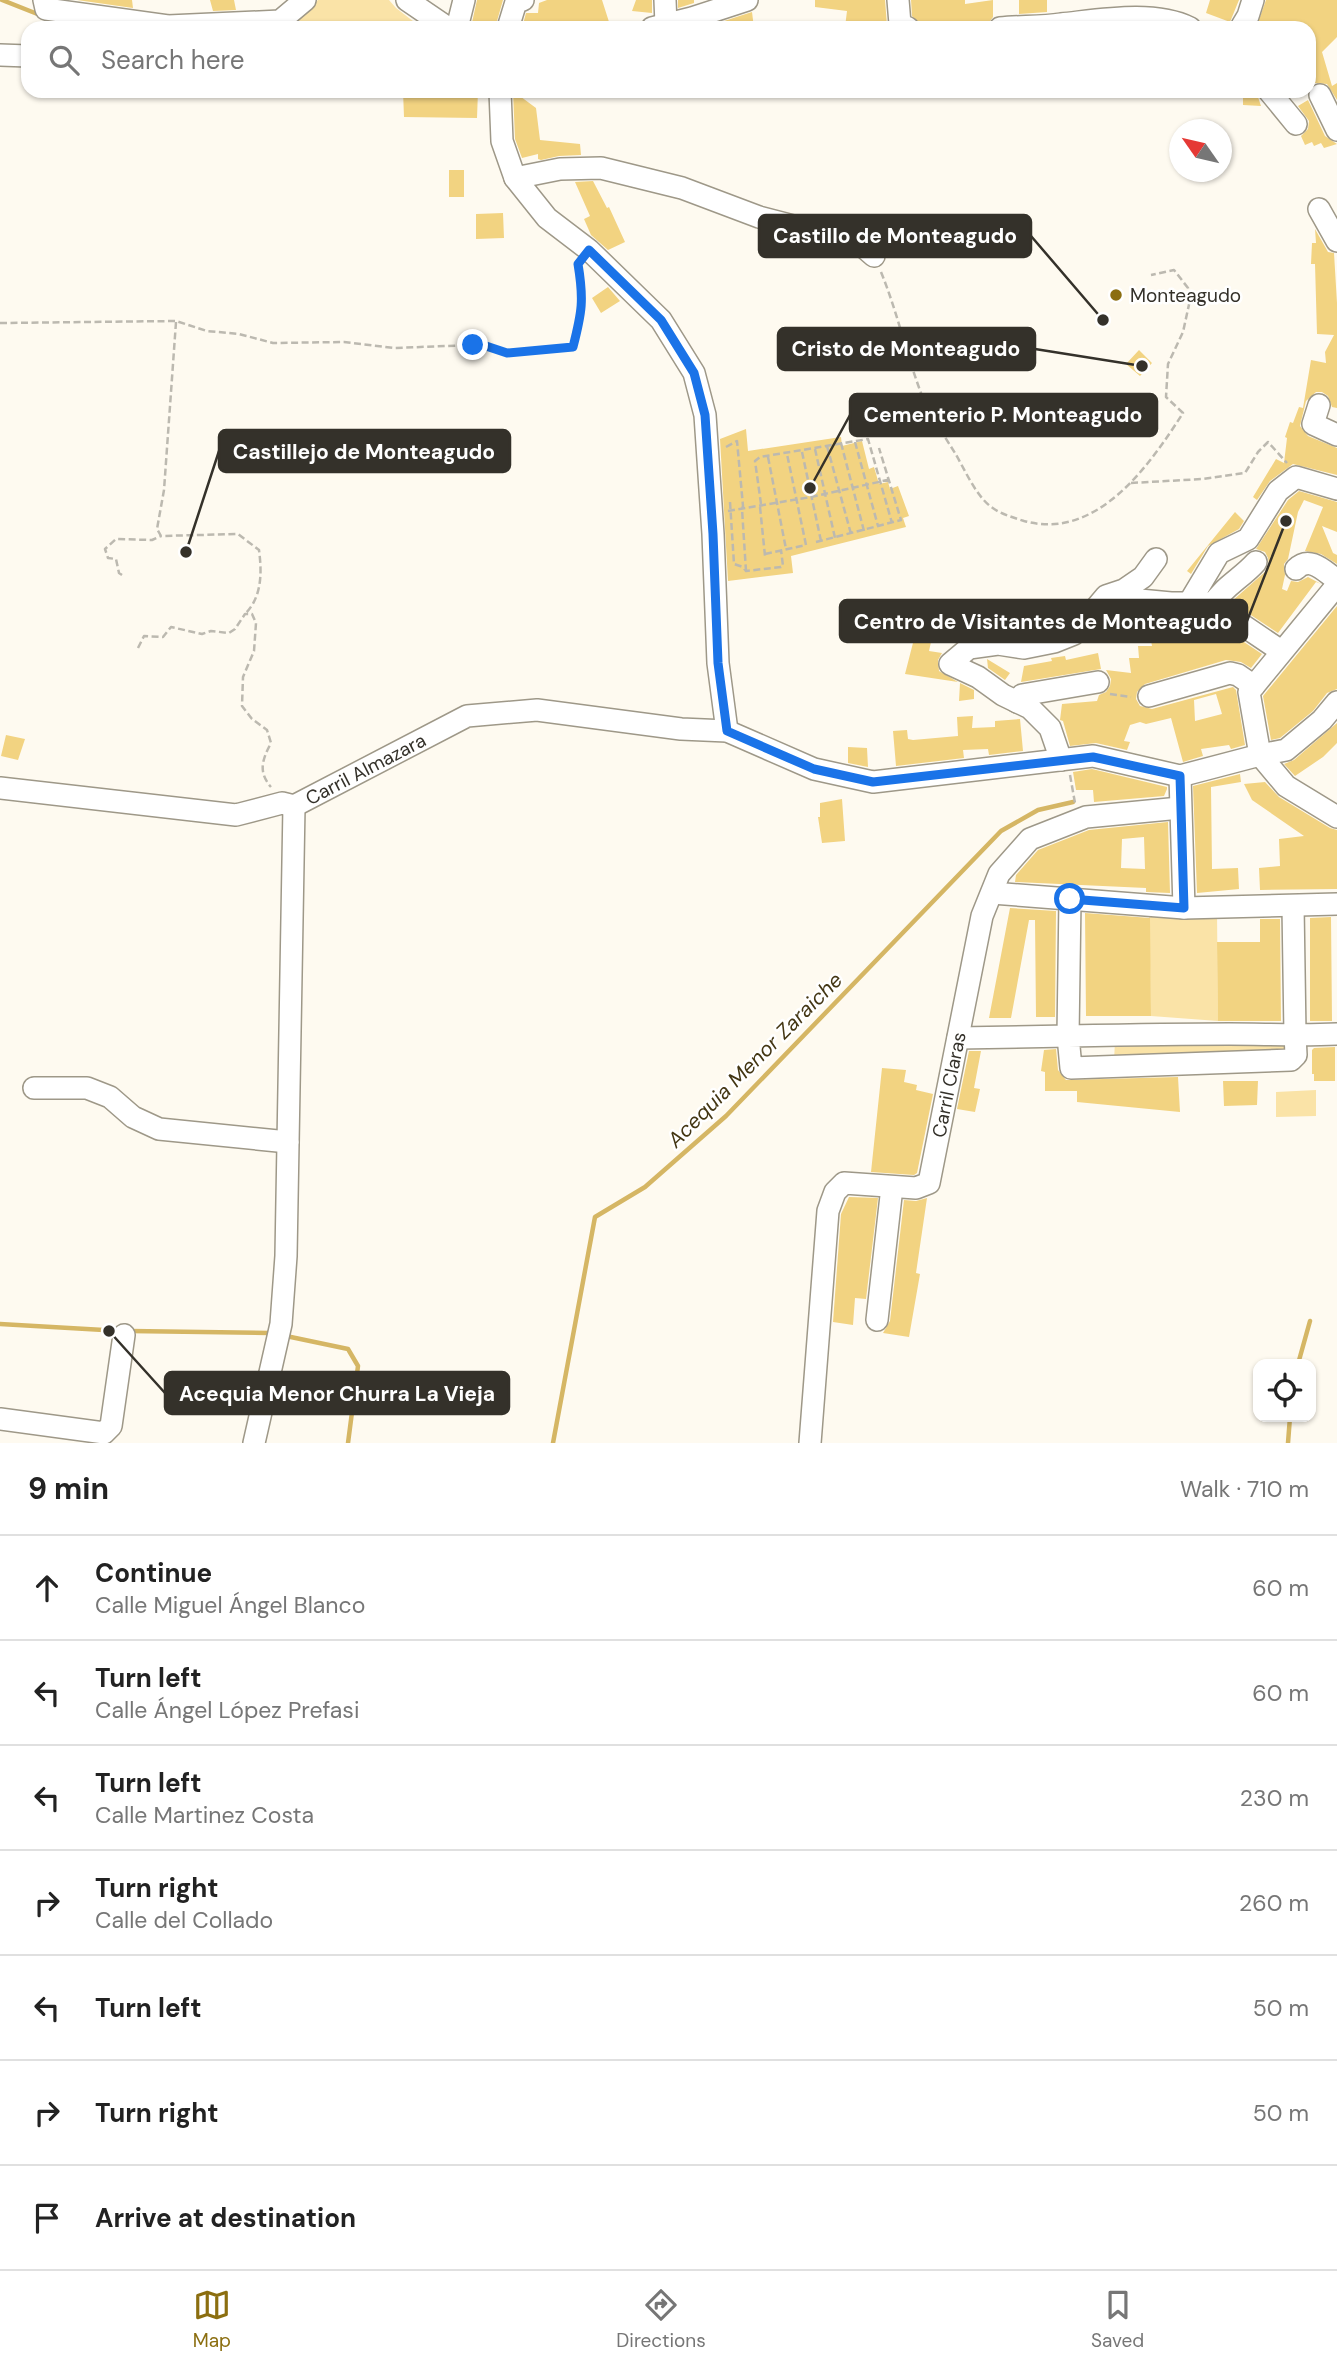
<!DOCTYPE html>
<meta charset="utf-8">
<style>
body{margin:0;font-family:"DM Sans",sans-serif;background:#f6f6f6;color:#222}
.controls{position:absolute;right:21px;bottom:21px;display:grid;overflow:hidden;border-radius:14px;box-shadow:0 2px 5px #0004}
.controls button{width:63px;height:63px;display:grid;place-items:center;padding:0;border:0;border-bottom:2px solid #e0e0e0;background:#fff;color:#222;font:35px sans-serif}
.compass{position:absolute;left:1169px;top:119px;width:63px;height:63px;border-radius:50%;background:#fff;box-shadow:0 2px 5px #0004;rotate:304deg}
.stop{position:absolute;width:21px;height:21px;margin:-16px;border:5px solid #1a73e8;border-radius:50%;background:#fff}
.stop.end{background:#1a73e8;border-color:#fff;box-shadow:0 2px 7px #0008}
.list{margin:0;padding:0;list-style:none}
h2{display:flex;justify-content:space-between;align-items:center;height:91px;margin:0;padding:0 28px;font-size:30px}
h2 small{font-size:23px;font-weight:400;color:#767676}
.list li{display:grid;grid-template-columns:46px 1fr auto;gap:21px;align-items:center;box-sizing:border-box;height:105px;padding:0 28px;border-top:2px solid #e0e0e0}
.list b{display:block;font-size:26px;white-space:nowrap}
.list p{margin:0;font-size:23px;white-space:nowrap;color:#767676}
.list em{font-size:23px;font-style:normal;color:#767676}
.icon{flex:none;width:38px;height:38px;fill:none;stroke:currentColor;stroke-width:2;stroke-linecap:round;stroke-linejoin:round}
.map{position:relative;flex:none;width:1337px;height:1443px;overflow:hidden}
.search{position:absolute;background:#fff;box-shadow:0 2px 5px #0004;left:21px;right:21px;top:21px;height:77px;display:flex;align-items:center;gap:18px;box-sizing:border-box;padding:0 24px;border-radius:21px;color:#767676;font-size:26px}
.sheet{height:826px;background:#fff}
nav{display:flex;justify-content:space-around;align-items:center;box-sizing:border-box;height:98px;border-top:2px solid #e0e0e0;background:#fff;font-size:19px;color:#767676}
nav a{display:grid;justify-items:center;gap:4px}
nav .on{color:#8b6e10}
.map>svg:first-child{display:block}
</style>
<div class="map">
<svg width="1337" height="1443" viewBox="0 0 1337 1443">
<rect width="100%" height="100%" fill="#fefaf0"/>
<path fill="#fae3a7" d="M318,0H389L396,8L422,28H279L300,17Z
M1217,910L1218,1021L1151,1016L1149,912Z
M1287,1040V1048L1284,1055L1114,1061L1115,1041Z
M1316,1090V1116L1276,1117V1092Z"/>
<g fill="none" stroke-linecap="round" stroke-linejoin="round">
<path stroke="#d5b664" stroke-width="4.5" d="M2,0L40,15
M0,1324L121,1331
M130,1331L269,1333
M286,1336L348,1349L358,1366L348,1443
M1298,1364L1310,1321
M553,1443L595,1217L645,1187L726,1116L1001,831L1038,810L1073,802
M1288,1443L1290,1417"/>
</g>
<path fill="#f2d381" fill-rule="evenodd" d="M77,0H132L133,8Z
M210,0H234L236,10L213,11Z
M477,0H503L495,28L471,27Z
M547,0H602L610,25L601,28H522L526,13H538L539,3Z
M636,0H652V13L632,11Z
M678,0H694V3L678,8Z
M815,0H885L887,25L856,24L855,28L845,27L847,11L815,7Z
M911,0H965V4L993,0V17L988,24L969,28H923L912,16Z
M1019,0H1047V12L1019,14Z
M1210,0H1239L1230,22L1206,13Z
M1266,0H1337V37L1322,52L1332,86L1337,83V100L1327,84L1315,83L1309,88V28H1256Z
M752,12L754,28H722L721,22Z
M44,22L87,28H43Z
M403,91H478L477,118L404,117Z
M513,91L536,108L540,140L580,144L581,155L559,156L541,160L538,159V154L522,158L515,139Z
M1243,91H1256L1261,106L1243,105Z
M1308,100L1325,136L1337,144L1324,148L1321,143L1314,146L1312,142L1305,145L1301,136L1308,129L1309,121L1298,106Z
M449,170H464V197H449Z
M593,181L607,208L609,207L625,242L608,250L591,235L584,219L590,216L575,182Z
M503,213L504,238L476,239V214Z
M1315,229L1328,252L1334,253L1337,303V408L1332,407L1328,396L1322,392H1316L1306,401L1300,426L1308,436L1337,448V475L1293,464L1270,481L1257,500L1253,497L1276,459L1284,463L1287,438L1285,437L1290,422L1293,423L1299,407L1303,408L1311,360L1326,363L1325,352L1334,335L1317,334L1315,264H1311L1312,243H1316Z
M608,287L620,301L601,313L592,298Z
M1139,350L1152,363L1140,376L1126,364Z
M746,429L748,451L841,437L842,446L862,441L869,469L874,467L879,484L888,482L890,489L898,486L909,516L903,518L906,527L791,556L793,573L728,581L720,439Z
M1299,491L1337,502V532L1322,526L1333,553L1337,555V564L1321,554L1305,551L1323,507L1304,500L1298,512L1288,559L1284,564L1285,575L1282,589L1287,591L1291,581L1298,582L1308,577L1321,584L1316,582L1278,633L1231,602L1266,571L1269,564L1268,558L1265,552L1256,549L1288,500Z
M1235,512L1244,521L1239,529L1208,546L1191,574L1187,571Z
M1337,606V689L1327,693L1313,711L1280,738L1271,740L1263,696Z
M1213,621L1239,642L1241,640L1262,654L1251,668L1241,662L1226,660L1145,684L1137,692L1136,699L1140,706L1152,709L1233,687L1236,690L1245,745L1231,749L1229,745L1201,749L1203,756L1183,762L1171,718L1146,724L1140,722L1130,725L1124,741L1130,742L1127,750L1096,743L1070,746L1063,721L1060,720L1062,704L1097,701L1099,695L1106,692L1110,686L1111,679L1106,670L1131,673L1129,658H1139L1138,646H1152L1149,630L1178,625V629ZM1216,694L1222,714L1195,721L1194,700Z
M914,639L931,642L929,651L942,653L938,660L939,671L958,682L905,674Z
M1098,653L1101,669L1021,682L1024,666L1052,661L1051,658L1065,656L1066,660Z
M987,659L1010,673L1005,680L988,668Z
M960,683L974,690V699L959,701Z
M973,716L972,728L995,727V721L1020,719L1023,751L989,755L988,749L963,750L964,758L896,766L893,731L907,730L908,739L913,740L958,736L957,717Z
M1337,723V743L1323,757L1295,776L1284,764L1294,760Z
M6,735L25,739L18,760L1,756Z
M848,747L867,748L868,767L848,763Z
M1092,769L1167,787V789L1164,796L1094,802L1093,790H1076L1073,772Z
M1240,774L1241,782L1211,787L1212,869L1238,868L1239,889L1197,893L1193,786Z
M1265,782L1279,797L1330,828L1337,830V889L1260,890L1259,868L1280,866L1279,839L1304,836L1252,800L1244,784Z
M842,799L845,841L822,843L818,817H820V803Z
M1168,822L1170,893L1146,892V888L1015,882L1016,875L1038,850L1089,830ZM1144,837L1145,869L1121,868L1122,839Z
M1010,908L1056,911L1055,1017H1036L1035,920H1029L1011,1018H989Z
M1085,913L1150,918L1151,1016H1086Z
M1331,917L1332,1021H1310V918Z
M1260,919H1280L1281,1021H1218L1217,942H1260Z
M1335,1047V1081H1314V1074H1312V1050L1314,1048Z
M1056,1049L1058,1070L1066,1080L1178,1077L1180,1112L1077,1102V1091H1045V1072L1041,1071L1044,1050Z
M969,1051H981L974,1088L980,1089L975,1112L957,1109Z
M882,1068L906,1070L904,1082L917,1085L916,1090L933,1094L917,1173L914,1175L871,1172Z
M1223,1081H1258L1257,1105L1224,1106Z
M849,1197L878,1198L866,1299L855,1298L853,1325L833,1322L841,1214Z
M927,1198L916,1273L920,1274L909,1337L883,1333L890,1321L904,1200L916,1201Z"/>
<g fill="none" stroke-linecap="round" stroke-linejoin="round">
<g stroke="#9e9888" stroke-width="24">
<g id="minor">
<path d="M44,0L46,9L168,26L280,21L305,0"/>
<path d="M407,0L448,28"/>
<path d="M665,0L666,25"/>
<path d="M898,0L900,24L908,28"/>
<path d="M1242,26L1248,16L1253,0"/>
<path d="M457,28L464,0"/>
<path d="M508,28L516,2L523,0"/>
<path d="M652,28L692,18L747,0"/>
<path d="M1000,28C1020,26 1041,27 1061,24C1100,20 1154,10 1190,28"/>
<path d="M0,55L28,56"/>
<path d="M500,91L502,141L515,178L547,218L589,250L661,320L694,373L705,415L713,534L718,663L727,731"/>
<path d="M1269,91L1296,124"/>
<path d="M1320,95L1337,130"/>
<path d="M515,178L560,169L601,168L682,188L759,217L859,243L874,256"/>
<path d="M1319,209L1337,241"/>
<path d="M1319,405L1313,424L1337,435"/>
<path d="M1296,569C1310,555 1324,571 1337,580"/>
<path d="M1337,585L1249,692L1260,755L1286,786L1337,817"/>
<path d="M1108,597L1171,603H1210L1281,651"/>
<path d="M1189,603L1219,553L1248,539L1278,491L1296,477L1337,489"/>
<path d="M1212,605C1224,586 1242,578 1256,562"/>
<path d="M1149,696L1230,673L1238,675L1254,686"/>
<path d="M1017,702L1022,695L1098,682"/>
<path d="M1061,760L1050,728L1030,708L1003,695L978,677L950,664L969,648L998,644L1024,648L1054,642L1074,634L1106,596L1124,590L1143,577L1156,559"/>
<path d="M1180,776L1184,908"/>
<path id="s1" d="M0,788L236,815L282,803L294,806L467,716L537,710L681,729L727,731L814,769L873,782L1093,756L1180,776L1260,755L1286,750L1322,720L1337,702"/>
<path d="M992,893L1184,908L1337,904"/>
<path d="M1293,906L1295,1034L1296,1055L1291,1060L1071,1068L1068,1036C1122,1035 1176,1034 1229,1034C1265,1034 1301,1036 1337,1034"/>
<path d="M958,1038L1068,1036L1070,899"/>
<path d="M34,1088H87L110,1097L133,1117L159,1129L288,1142"/>
<path d="M877,1320L892,1187"/>
<path d="M0,1419L104,1433L111,1426L124,1335"/>
<path d="M254,1443L281,1324L286,1256L294,806"/>
<path id="s2" d="M810,1443L828,1211L835,1192L844,1183L916,1188L929,1183L982,916L999,874L1030,839L1086,817L1180,808"/>
</g>
</g>
<path stroke="#bcb9b0" stroke-width="2.5" stroke-dasharray="7 3.5" stroke-linecap="butt" d="M881,272C897,311 906,353 921,393C930,414 943,434 955,453C965,470 975,494 990,506C1000,514 1012,517 1024,521C1097,541 1149,466 1183,413L1166,397L1168,364L1183,332L1190,300L1188,288L1174,270L1151,275
M176,322L164,490L157,529L161,536L238,534L259,550C262,573 262,597 245,614
M0,323L176,321L207,331L239,334L273,343L344,342L394,348L473,345L486,346L507,353L573,347L582,312L583,294L578,263
M855,442L878,526
M841,443L864,531
M827,446L851,534
M726,447L737,441L743,506L742,509L746,571
M815,449L835,538
M802,452L821,541
M768,457L786,549
M1131,483L1202,479L1245,473L1258,452L1268,442L1287,463
M730,502L734,564L743,567L746,571L781,567L783,566L781,550
M761,504L755,461L760,457L868,439L892,523
M760,507L765,556
M728,511L811,497L892,479
M816,542L901,520L879,448
M765,554L806,545L787,454
M122,575L119,573L116,559L108,558L105,549L116,539L152,540L161,536
M138,648L144,636L163,637L171,627L202,634L211,631L229,633L235,629L245,614H252L256,623L254,651L243,677L242,706L252,719L267,730L271,743C262,760 258,772 271,787
M1110,694L1131,697
M1070,775L1075,803"/>
<use href="#minor" stroke="#fff" stroke-width="21"/>
</g>
<g fill="none" stroke-linecap="round" stroke-linejoin="round">
<path stroke="#1a73e8" stroke-width="9" d="M473,345L486,346L507,353L573,347C582,312 584,300 578,264L589,250L661,320L694,373L705,415L713,534L718,663L727,731L814,769L873,782L1093,757L1180,776L1184,908L1070,899"/>
</g>
<circle fill="#8b6e10" stroke="#fff" stroke-width="2.5" cx="1116" cy="295" r="7"/>
<g text-anchor="middle" dominant-baseline="central" stroke-width="5" stroke-linejoin="round" paint-order="stroke">
<g font-size="19" fill="#34312a" stroke="#fff" text-anchor="start">
<text x="1130" y="295">Monteagudo</text>
</g>
<g font-size="19" fill="#34312a" stroke="#fff">
<text stroke="none"><textPath href="#s1" startOffset="378">Carril Almazara</textPath></text>
<text stroke="none"><textPath href="#s2" startOffset="452">Carril Claras</textPath></text>
</g>
<g font-size="21" font-style="italic" fill="#433613" stroke="#fff">
<text transform="translate(755 1060) rotate(-45)">Acequia Menor Zaraiche</text>
</g>
</g>
<path fill="none" stroke="#34312a" stroke-width="2.5" d="M1103 320L1031 236M1142 366L1035 349M810 488L850 415M186 552L219 451M1286 521L1247 621M109 1331L165 1393"/>
<g fill="#34312a" stroke="#fff" stroke-width="2.5">
<circle cx="1103" cy="320" r="7"/>
<circle cx="1142" cy="366" r="7"/>
<circle cx="810" cy="488" r="7"/>
<circle cx="186" cy="552" r="7"/>
<circle cx="1286" cy="521" r="7"/>
<circle cx="109" cy="1331" r="7"/>
</g>
<g fill="#34312a" stroke="#34312a" stroke-width="2.5">
<rect x="759" y="215" width="272" height="42" rx="7"/>
<rect x="778" y="328" width="257" height="42" rx="7"/>
<rect x="850" y="394" width="307" height="42" rx="7"/>
<rect x="219" y="430" width="291" height="42" rx="7"/>
<rect x="840" y="600" width="407" height="42" rx="7"/>
<rect x="165" y="1372" width="344" height="42" rx="7"/>
</g>
<g font-size="21" text-anchor="middle" font-weight="bold" fill="#fff">
<text x="895" y="243">Castillo de Monteagudo</text>
<text x="906" y="356">Cristo de Monteagudo</text>
<text x="1003" y="422">Cementerio P. Monteagudo</text>
<text x="364" y="459">Castillejo de Monteagudo</text>
<text x="1043" y="629">Centro de Visitantes de Monteagudo</text>
<text x="337" y="1401">Acequia Menor Churra La Vieja</text>
</g>
</svg>
<div class="controls">
<button><svg class="icon" aria-label="locate" viewBox="0 0 24 24"><circle cx="12" cy="12" r="6"/><path d="M12 2v4M12 18v4M2 12h4M18 12h4"/></svg></button>
</div>
<svg class="compass" viewBox="-18 -18 36 36"><path d="M0-13l5 13h-10z" fill="#e53935"/><path d="M0 13l5-13h-10z" fill="#767676"/></svg>
<div class="stop" style="left:1070px;top:899px"></div>
<div class="stop end" style="left:473px;top:345px"></div>
<div class="search"><svg class="icon" aria-label="search" viewBox="0 0 24 24"><circle cx="10" cy="10" r="6"/><path d="M15 15l6 6"/></svg>Search here</div>
</div>
<section class="sheet">
<h2>9 min<small>Walk · 710 m</small></h2>
<ul class="list">
<li><svg class="icon" aria-label="ahead" viewBox="0 0 24 24"><path d="M12 20V5M6 11l6-6 6 6"/></svg><div><b>Continue</b><p>Calle Miguel Ángel Blanco</p></div><em>60 m</em></li>
<li><svg class="icon" aria-label="left" viewBox="0 0 24 24"><path d="M17 20v-9H6M10 6l-5 5 5 5"/></svg><div><b>Turn left</b><p>Calle Ángel López Prefasi</p></div><em>60 m</em></li>
<li><svg class="icon" aria-label="left" viewBox="0 0 24 24"><path d="M17 20v-9H6M10 6l-5 5 5 5"/></svg><div><b>Turn left</b><p>Calle Martinez Costa</p></div><em>230 m</em></li>
<li><svg class="icon" aria-label="right" viewBox="0 0 24 24"><path d="M7 20v-9h11M14 6l5 5-5 5"/></svg><div><b>Turn right</b><p>Calle del Collado</p></div><em>260 m</em></li>
<li><svg class="icon" aria-label="left" viewBox="0 0 24 24"><path d="M17 20v-9H6M10 6l-5 5 5 5"/></svg><div><b>Turn left</b></div><em>50 m</em></li>
<li><svg class="icon" aria-label="right" viewBox="0 0 24 24"><path d="M7 20v-9h11M14 6l5 5-5 5"/></svg><div><b>Turn right</b></div><em>50 m</em></li>
<li><svg class="icon" aria-label="arrive" viewBox="0 0 24 24"><path d="M6 21V4h12l-3 4 3 4H6"/></svg><div><b>Arrive at destination</b></div></li>
</ul>
</section>
<nav>
<a class="on"><svg class="icon" aria-label="map" viewBox="0 0 24 24"><path d="M3 6l6-2 6 2 6-2v14l-6 2-6-2-6 2zM9 4v14M15 6v14"/></svg>Map</a>
<a><svg class="icon" aria-label="directions" viewBox="0 0 24 24"><path d="M12 3l9 9-9 9-9-9zM9 14v-3h6M13 9l2 2-2 2"/></svg>Directions</a>
<a><svg class="icon" aria-label="saved" viewBox="0 0 24 24"><path d="M7 4h10v16l-5-4-5 4z"/></svg>Saved</a>
</nav>
